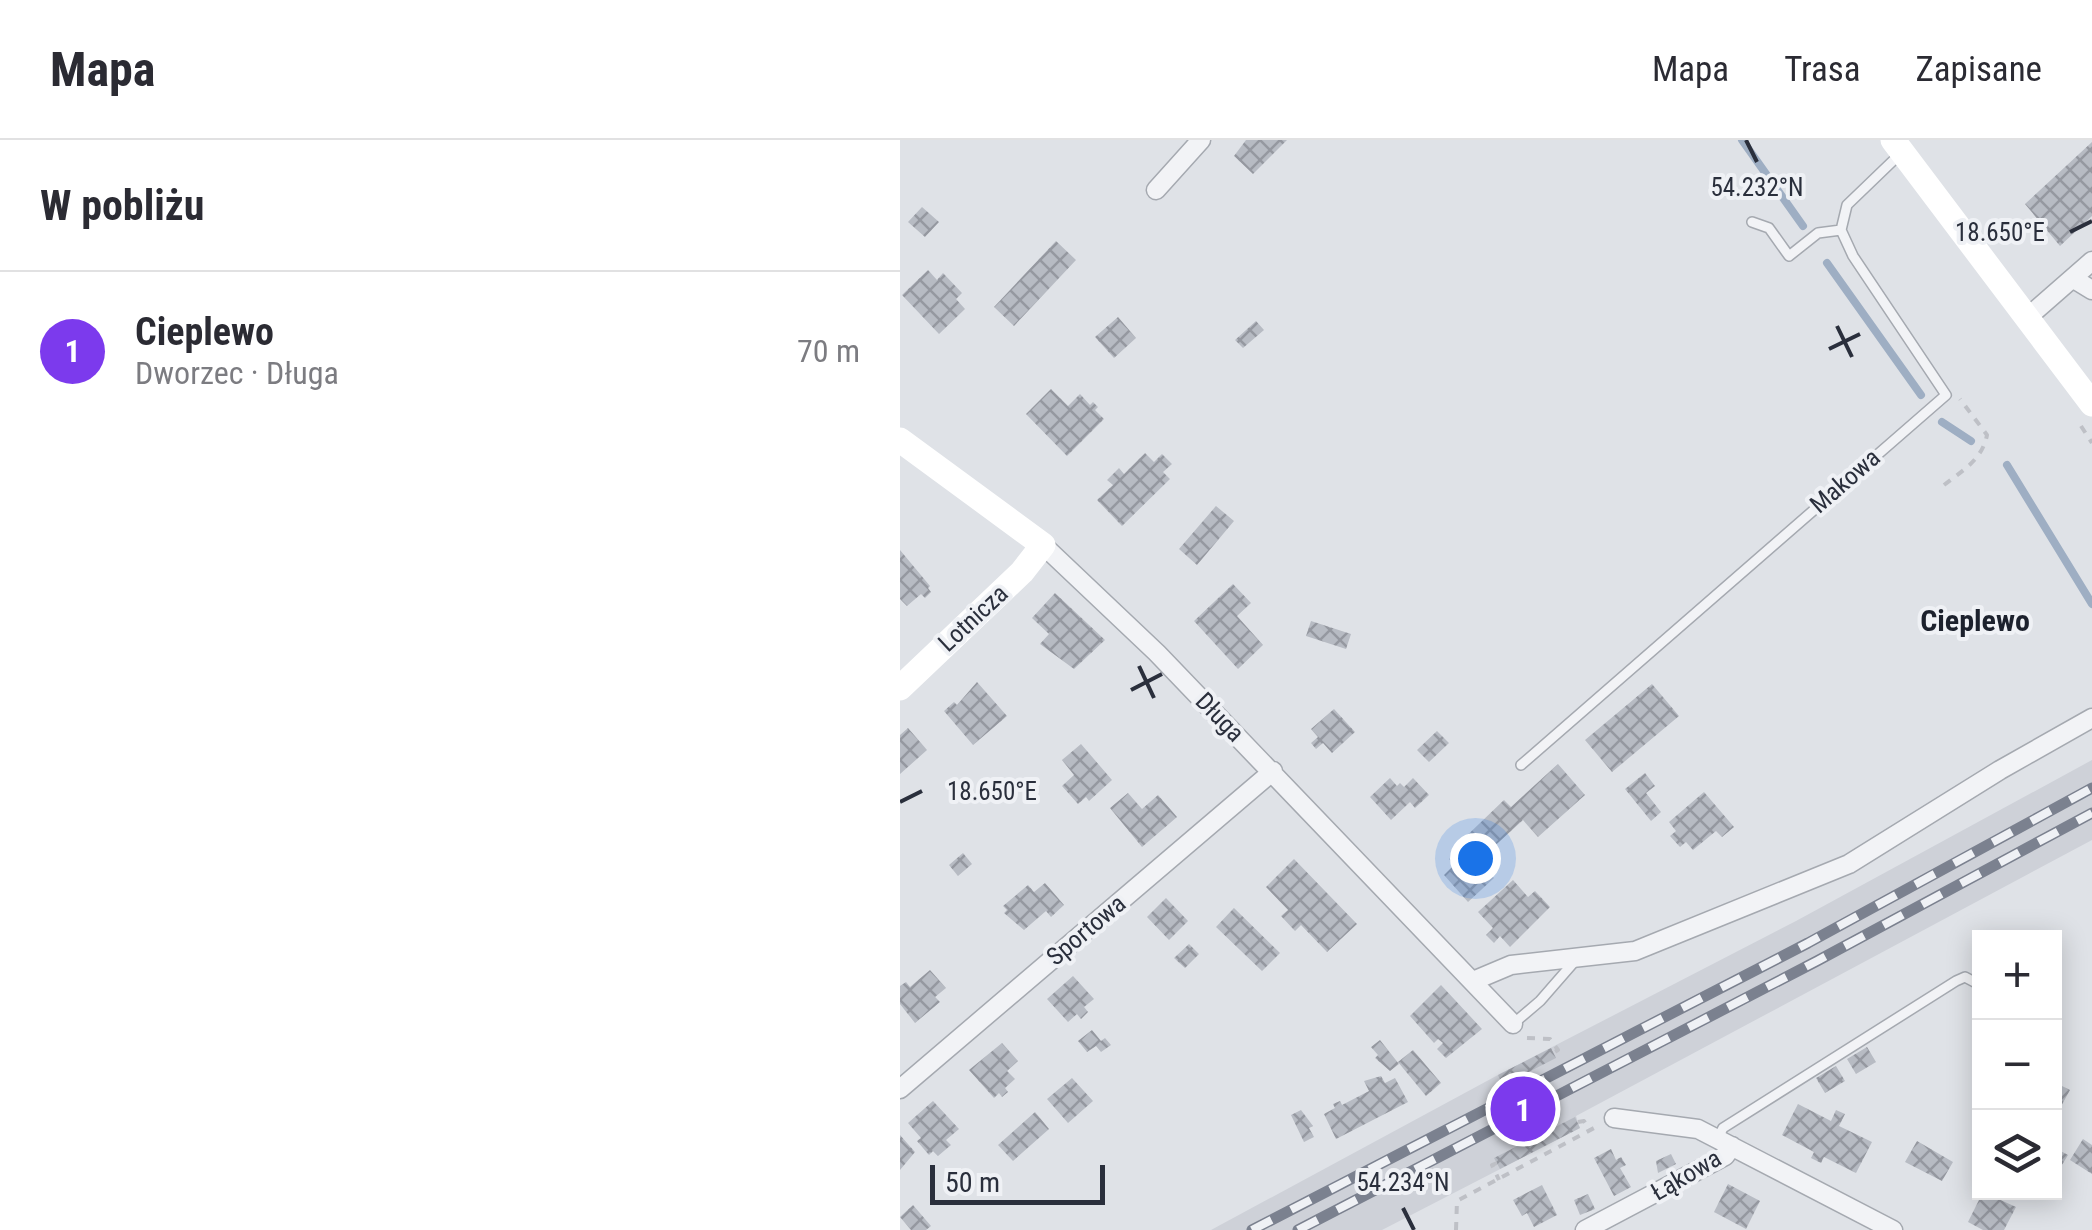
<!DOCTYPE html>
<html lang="pl">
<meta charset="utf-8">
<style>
body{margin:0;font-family:"Roboto Condensed",sans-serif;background:#f7f7f7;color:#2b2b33}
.controls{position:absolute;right:30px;bottom:30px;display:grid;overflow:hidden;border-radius:0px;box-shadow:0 5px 25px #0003}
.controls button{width:90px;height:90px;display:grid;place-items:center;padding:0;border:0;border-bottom:2px solid #e1e1e2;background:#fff;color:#2b2b33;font:50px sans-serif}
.scale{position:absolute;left:30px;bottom:25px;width:175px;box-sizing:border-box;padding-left:10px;border:5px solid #2a2f3c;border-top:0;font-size:28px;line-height:35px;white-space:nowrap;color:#2a2f3c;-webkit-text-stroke:8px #eff1f5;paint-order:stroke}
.you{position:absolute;left:575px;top:718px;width:35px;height:35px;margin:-25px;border:8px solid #fff;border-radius:50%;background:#1a73e8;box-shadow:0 0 0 15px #1a73e833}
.badge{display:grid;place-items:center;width:65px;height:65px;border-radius:50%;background:#7c3aed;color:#fff;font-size:32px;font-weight:700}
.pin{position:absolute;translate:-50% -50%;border:5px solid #fff;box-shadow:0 2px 10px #0006}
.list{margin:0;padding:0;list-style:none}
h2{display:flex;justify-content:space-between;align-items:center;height:130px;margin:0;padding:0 40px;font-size:42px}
h2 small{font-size:32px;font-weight:400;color:#7c7c81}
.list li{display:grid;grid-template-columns:65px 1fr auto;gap:30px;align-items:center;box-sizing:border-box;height:160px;padding:0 40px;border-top:2px solid #e1e1e2}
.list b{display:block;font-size:38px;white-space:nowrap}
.list p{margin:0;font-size:32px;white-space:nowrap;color:#7c7c81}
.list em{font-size:32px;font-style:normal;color:#7c7c81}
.icon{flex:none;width:55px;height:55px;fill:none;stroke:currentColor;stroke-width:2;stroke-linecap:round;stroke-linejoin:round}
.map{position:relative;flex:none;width:1192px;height:1090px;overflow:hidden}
header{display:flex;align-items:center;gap:60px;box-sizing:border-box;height:140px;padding:0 50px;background:#fff;border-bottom:2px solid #e1e1e2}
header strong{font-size:48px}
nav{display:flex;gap:55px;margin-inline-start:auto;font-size:35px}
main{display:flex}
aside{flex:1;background:#fff}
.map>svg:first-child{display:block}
</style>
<header>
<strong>Mapa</strong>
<nav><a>Mapa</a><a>Trasa</a><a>Zapisane</a></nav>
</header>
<main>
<aside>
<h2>W pobliżu<small></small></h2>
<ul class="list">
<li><span class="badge">1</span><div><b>Cieplewo</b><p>Dworzec · Długa</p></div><em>70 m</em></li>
</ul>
</aside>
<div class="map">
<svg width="1192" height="1090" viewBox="0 0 1192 1090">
<defs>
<pattern id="building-cross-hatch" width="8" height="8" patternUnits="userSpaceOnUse" patternTransform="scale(2.5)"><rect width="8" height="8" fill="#b7bbc3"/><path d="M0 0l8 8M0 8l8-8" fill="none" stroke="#9598a0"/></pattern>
</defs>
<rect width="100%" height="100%" fill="#dfe2e7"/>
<path fill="#ced1d8" d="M1192,620V700L676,976L680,988L482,1090H311L598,935L896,781Z"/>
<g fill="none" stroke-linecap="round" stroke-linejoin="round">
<path stroke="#9eaec3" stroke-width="8" d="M842,0L903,86
M927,123L1021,255
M1042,282L1071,301
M1107,325L1192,464"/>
</g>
<path fill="url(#building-cross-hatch)" d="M346,0H387L353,34L334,16Z
M1192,2V76L1160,106L1125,64Z
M22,67L39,82L25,97L8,82Z
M156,101L176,120L114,186L94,167Z
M28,130L37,140L43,133L62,153L56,159L65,169L39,194L2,155Z
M218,177L236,198L214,218L195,197Z
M356,181L364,190L343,208L335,200Z
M151,249L168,266L180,254L190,265L193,262L198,267L195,270L204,279L167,316L126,274Z
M245,313L254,322L262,314L272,324L263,332L270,339L222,386L197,360L213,345L207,340L219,328L224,334Z
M316,366L334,381L297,425L279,409Z
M0,410L30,446L28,448L31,452L25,458L21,454L7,466L0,459Z
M333,444L351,463L337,476L363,505L338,529L294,481Z
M155,453L205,500L174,529L140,504L149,494L132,478Z
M411,481L451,494L446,509L406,496Z
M77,542L107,576L73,605L44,571L54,562L57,565Z
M752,544L779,576L712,632L685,600Z
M434,569L455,592L432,613L423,603L416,609L411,603L418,597L411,589Z
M8,588L27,610L0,634V595Z
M537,591L549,603L529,622L517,610Z
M181,604L212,640L189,661L186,657L178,664L162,646L174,635L162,620Z
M658,624L685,655L638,697L623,680L588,712L585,709L575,718L594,738L568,762L544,735L554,725L549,719L559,710L556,706L604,660L611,667Z
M745,633L755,646L746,653L761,672L751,681L725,649Z
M490,638L497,646L500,643L504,647L513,638L529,655L515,668L510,662L491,680L470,657Z
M804,652L834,687L822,697L816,691L793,710L786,702L780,707L770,696L776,691L769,682Z
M228,653L242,669L258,655L277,677L242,707L210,668Z
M63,713L72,724L58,736L49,725Z
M394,719L457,784L427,812L401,785L395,791L381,776L388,770L366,747Z
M613,740L628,757L635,751L650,767L610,807L600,796L594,803L586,795L593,788L578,772Z
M145,743L164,765L151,777L146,771L124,790L104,773L107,770L103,766L128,745L134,752Z
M266,758L288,781L269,800L247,777Z
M334,768L380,813L362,831L316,787Z
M289,804L299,814L285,828L274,818Z
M30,830L46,848L35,857L40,862L15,883L0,864V846L6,842L10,847Z
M173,836L194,859L184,867L188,872L181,879L177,874L168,882L147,859Z
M541,845L582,889L546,918L537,909L543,903L538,899L534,903L510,876Z
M192,890L201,901L205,898L211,905L201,912L196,906L187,912L178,901Z
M480,900L499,924L490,931L475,918L478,915L471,907Z
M102,903L118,921L107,931L115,939L105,948L108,952L102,957L99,953L94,958L69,930Z
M967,907L976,922L956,934L947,919Z
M651,908L656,918L603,945L598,935Z
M513,910L541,943L526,956L498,922Z
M936,926L945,941L925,953L916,938Z
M481,936L485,943L495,938L508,962L436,999L424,974L435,968L433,964L440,961L442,965L469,951L464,941Z
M172,938L193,961L168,983L147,959Z
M1154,942L1170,950L1154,979Z
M33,961L59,989L46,1000L51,1005L38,1016L33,1011L29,1015L17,1001L21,998L8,983Z
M898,964L931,981L936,970L945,974L939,986L972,1002L956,1033L924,1017L921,1023L911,1018L914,1012L882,995Z
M401,970L413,986L409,988L414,997L404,1002L391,975Z
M135,972L149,989L113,1021L98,1005Z
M675,977L680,988L600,1029L594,1018Z
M0,995L15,1012L0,1030Z
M1183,999L1192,1005V1034L1170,1020Z
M1017,1001L1053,1022L1042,1041L1005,1022Z
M711,1009L716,1020L721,1017L726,1025L720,1028L731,1047L714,1056L694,1018Z
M1157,1009L1168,1015L1154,1038V1013Z
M771,1014L776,1024L758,1033L756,1021Z
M828,1044L860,1061L846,1089L814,1072Z
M642,1045L657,1075L634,1087L627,1073L622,1076L613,1060Z
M1083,1052L1116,1067L1104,1090H1083L1068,1082Z
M688,1054L695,1069L680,1075L674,1060Z
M13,1065L31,1086L26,1090H11L0,1077Z"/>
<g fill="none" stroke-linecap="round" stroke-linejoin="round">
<g stroke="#a5a9b0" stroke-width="12">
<path id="lane" d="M852,82L869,88L889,116L918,93L941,90
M621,625L1046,255L953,116L941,90L947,65L1000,14
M613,884L640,861L674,822
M818,998L823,988L1056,841L1065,837L1080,845"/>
</g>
<g stroke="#a5a9b0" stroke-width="21">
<path id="street" d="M256,50L301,0
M1174,139L1192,150
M1128,177L1192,121
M143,405L257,513L613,884
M573,841L611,825L735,811L949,724L1100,630L1192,578
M0,949L373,631
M714,978L798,989L993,1090
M685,1090L825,1016L832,1006"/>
</g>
<path stroke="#bec0c6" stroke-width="4" stroke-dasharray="8 8" stroke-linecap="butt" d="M1181,286L1192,303
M1044,345C1063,330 1082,320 1087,295L1060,259
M627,898L650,899L658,910L653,913
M678,982L684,981L690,990
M597,1023L592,1025L599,1040
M556,1090L557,1061L694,988"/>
<use href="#lane" stroke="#f2f3f6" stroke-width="9"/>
<use href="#street" stroke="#f2f3f6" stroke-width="18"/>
<path stroke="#fff" stroke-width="25" d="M993,0L1192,264
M0,300L143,405L122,432L0,548"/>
<g stroke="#7b818f" stroke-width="11">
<path id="rail" d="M352,1090L908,803L1192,648
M398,1090L917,821L1192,673"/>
</g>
<use href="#rail" stroke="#eff1f5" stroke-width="8" stroke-dasharray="22" stroke-linecap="butt"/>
</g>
<path fill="none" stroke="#2a2f3c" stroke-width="4" d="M846,0L857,22M1170,92L1192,81M937,186L952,217M929,209L960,194M239,526L254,558M231,550L262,534M0,662L22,651M503,1068L514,1090"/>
<g text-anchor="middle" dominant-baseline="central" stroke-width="8" stroke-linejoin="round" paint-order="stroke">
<g font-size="25" fill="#2a2f3c" stroke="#eff1f5">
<text transform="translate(945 341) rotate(-41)">Makowa</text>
<text transform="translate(73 478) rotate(-43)">Lotnicza</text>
<text transform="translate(320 577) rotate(46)">Długa</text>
<text transform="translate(186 790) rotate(-40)">Sportowa</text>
<text transform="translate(786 1035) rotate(-30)">Łąkowa</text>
</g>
<g font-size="30" font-weight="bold" fill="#1c212d" stroke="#eff1f5">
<text x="1075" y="480">Cieplewo</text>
</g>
</g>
<g font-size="25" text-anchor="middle" fill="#2a2f3c" stroke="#eff1f5" stroke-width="8" stroke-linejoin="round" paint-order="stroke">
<text x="857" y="56">54.232°N</text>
<text x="1100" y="101">18.650°E</text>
<text x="92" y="660">18.650°E</text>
<text x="503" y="1051">54.234°N</text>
</g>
</svg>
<div class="controls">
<button>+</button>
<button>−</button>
<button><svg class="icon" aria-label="layers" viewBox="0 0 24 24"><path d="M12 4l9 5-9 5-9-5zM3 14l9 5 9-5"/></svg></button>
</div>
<div class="scale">50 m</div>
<div class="you"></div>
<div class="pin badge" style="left:623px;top:969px">1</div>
</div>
</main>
